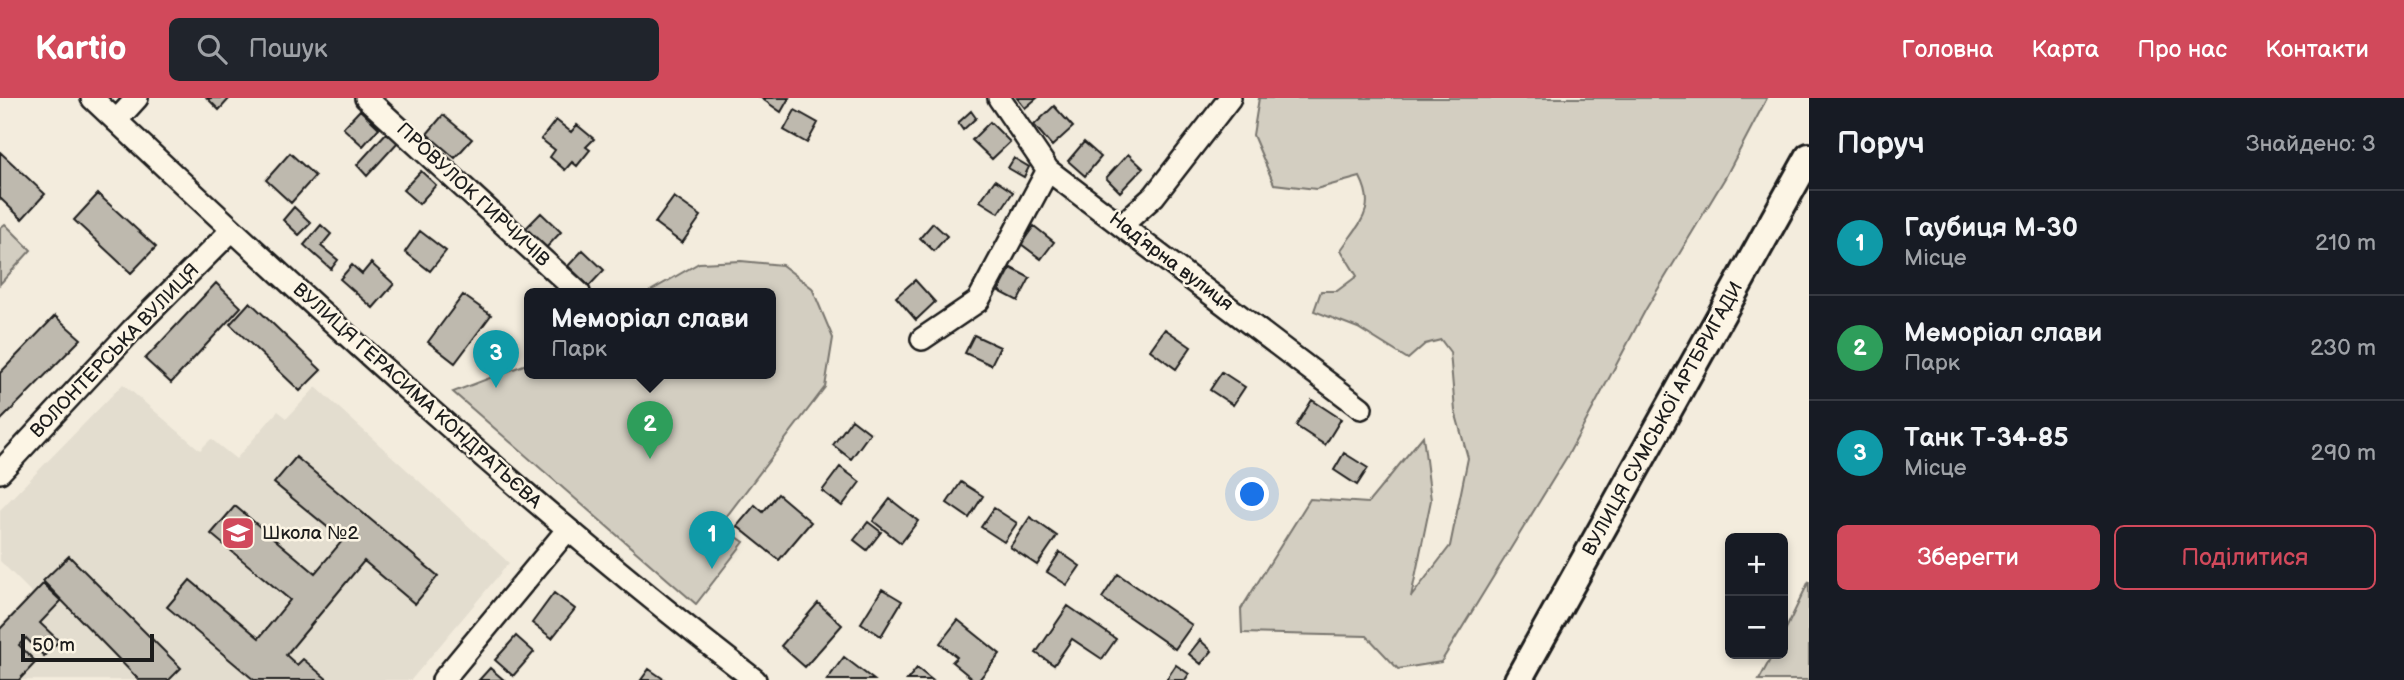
<!DOCTYPE html>
<html lang="uk">
<meta charset="utf-8">
<style>
body{margin:0;font-family:"Balsamiq Sans",sans-serif;background:#20242c;color:#f1f3f6}
.controls{position:absolute;right:21px;bottom:21px;display:grid;overflow:hidden;border-radius:10px;box-shadow:0 4px 10px #0003}
.controls button{width:63px;height:63px;display:grid;place-items:center;padding:0;border:0;border-bottom:2px solid #363941;background:#171b24;color:#f1f3f6;font:35px sans-serif}
.scale{position:absolute;left:21px;bottom:18px;width:133px;box-sizing:border-box;padding-left:7px;border:4px solid #1c1c1c;border-top:0;font-size:19px;line-height:24px;white-space:nowrap;color:#1c1c1c;-webkit-text-stroke:5px #fcf5e5;paint-order:stroke}
.you{position:absolute;left:1253px;top:397px;width:24px;height:24px;margin:-18px;border:5px solid #fff;border-radius:50%;background:#1a73e8;box-shadow:0 0 0 10px #1a73e833}
.badge{display:grid;place-items:center;width:46px;height:46px;border-radius:50%;background:#d1495b;color:#fff;font-size:23px;font-weight:700}
.pin{position:absolute;translate:-50% -58px;filter:drop-shadow(0 2px 4px #0008)}
.pin::after{content:'';position:absolute;top:37px;width:24px;height:21px;background:inherit;clip-path:polygon(0 0,100% 0,50% 100%)}
.popup{position:absolute;left:524px;top:190px;width:252px;height:91px;box-sizing:border-box;display:grid;place-content:center;border-radius:10px;background:#171b24;filter:drop-shadow(0 2px 5px #0005);font-size:23px;white-space:nowrap;color:#9ea1a6}
.popup b{font-size:26px;color:#f1f3f6}
.popup::after{content:'';position:absolute;left:50%;top:100%;margin-left:-14px;border:14px solid transparent;border-top-color:#171b24}
.list{margin:0;padding:0;list-style:none}
h2{display:flex;justify-content:space-between;align-items:center;height:91px;margin:0;padding:0 28px;font-size:30px}
h2 small{font-size:23px;font-weight:400;color:#9ea1a6}
.list li{display:grid;grid-template-columns:46px 1fr auto;gap:21px;align-items:center;box-sizing:border-box;height:105px;padding:0 28px;border-top:2px solid #363941}
.list b{display:block;font-size:26px;white-space:nowrap}
.list p{margin:0;font-size:23px;white-space:nowrap;color:#9ea1a6}
.list em{font-size:23px;font-style:normal;color:#9ea1a6}
.actions{display:flex;gap:14px;padding:21px 28px}
.actions a{flex:1;padding:16px 0;border:2px solid #d1495b;border-radius:10px;text-align:center;font-size:24px;color:#d1495b}
.actions .main{background:#d1495b;color:#fff}
.icon{flex:none;width:38px;height:38px;fill:none;stroke:currentColor;stroke-width:2;stroke-linecap:round;stroke-linejoin:round}
.map{position:relative;flex:none;width:1809px;height:582px;overflow:hidden}
header{display:flex;align-items:center;gap:42px;box-sizing:border-box;height:98px;padding:0 35px;background:#d1495b;color:#fff}
header strong{font-size:33px}
nav{display:flex;gap:38px;margin-inline-start:auto;font-size:24px}
.search{width:490px;height:63px;background:#20242c;display:flex;align-items:center;gap:18px;box-sizing:border-box;padding:0 24px;border-radius:10px;color:#9ea1a6;font-size:26px}
main{display:flex}
aside{flex:1;background:#171b24}
.map>svg:first-child{display:block}
</style>
<header>
<strong>Kartio</strong>
<div class="search"><svg class="icon" aria-label="search" viewBox="0 0 24 24"><circle cx="10" cy="10" r="6"/><path d="M15 15l6 6"/></svg>Пошук</div>
<nav><a>Головна</a><a>Карта</a><a>Про нас</a><a>Контакти</a></nav>
</header>
<main>
<div class="map">
<svg width="1809" height="582" viewBox="0 0 1809 582">
<rect width="100%" height="100%" fill="#f3ecdd"/>
<filter id="ink" filterUnits="userSpaceOnUse"><feTurbulence type="fractalNoise" baseFrequency=".0143" numOctaves="2"/><feDisplacementMap in="SourceGraphic" scale="14" xChannelSelector="R" yChannelSelector="G"/><feConvolveMatrix kernelMatrix="1 2 1 2 8 2 1 2 1" color-interpolation-filters="sRGB"/></filter>
<g filter="url(#ink)">
<path fill="#e3ddcf" d="M123,286L200,352L211,341L236,361L278,313L287,320L316,289L509,465L411,582H0V528L32,495L0,463V412Z"/>
<path fill="#d3cec1" stroke="#78756e" stroke-width="2" d="M1259,0H1767L1725,80L1646,211L1568,357L1441,564L1398,571L1367,538L1242,535L1241,511L1310,401L1368,405L1423,338L1431,402L1411,499L1450,448L1468,360L1455,313L1450,254L1441,242L1425,246L1408,261L1358,230L1314,213L1321,193H1337L1357,178L1341,152C1360,124 1377,112 1360,79L1316,91L1274,86L1253,37Z
M5,126L31,152L0,186V130Z
M741,163L782,167L812,190L833,240L825,289L720,427L744,444L696,506L453,294L529,265V275H771V195H647L699,165Z
M1809,483V582H1759L1773,556H1783V537Z"/>
<path fill="#beb9ae" stroke="#1c1c1c" stroke-width="2" d="M207,0H230L219,12Z
M761,0H789L781,14Z
M1017,0H1037L1025,10Z
M1054,8L1073,29L1052,48L1034,27Z
M360,12L379,30L363,48L343,30Z
M795,12L818,25L807,45L784,32Z
M971,13L976,20L963,32L958,25Z
M443,17L472,41L455,60L427,36Z
M556,22L571,34L577,27L594,41L586,49L590,52L577,68L572,64L565,72L550,59L555,52L541,41Z
M990,24L1010,44L992,61L972,42Z
M387,34L398,44L367,78L357,67Z
M1084,44L1101,59L1085,78L1068,63Z
M0,54L45,96L22,121L0,100Z
M290,55L315,78L291,105L266,82Z
M1128,56L1143,70L1120,94L1106,80Z
M1014,60L1029,69L1024,79L1008,70Z
M421,73L436,87L419,106L403,92Z
M995,82L1013,94L999,115L980,103Z
M98,96L156,149L131,175L74,122Z
M674,99L701,118L682,145L655,125Z
M294,109L311,125L299,137L283,122Z
M541,115L561,134L545,151L525,131Z
M933,125L947,138L934,153L920,140Z
M321,127L331,136L321,148L338,162L331,171L304,147Z
M1034,128L1054,144L1041,161L1021,146Z
M420,133L446,153L430,173L405,154Z
M583,152L604,172L589,188L568,168Z
M371,165L394,186L373,210L340,181L352,167L362,176Z
M1011,170L1030,180L1018,203L999,193Z
M915,182L935,204L916,222L896,199Z
M216,185L241,209L171,285L145,261Z
M463,197L491,217L455,265L428,244Z
M250,204L321,272L300,293L230,226Z
M55,218L81,241L0,323V275Z
M1165,231L1191,249L1176,271L1150,252Z
M974,237L1000,249L991,267L965,255Z
M508,252L512,266L493,271L489,257Z
M1222,274L1245,289L1233,307L1210,292Z
M1312,302L1341,321L1325,347L1296,328Z
M852,321L870,335L851,361L833,347Z
M1344,355L1368,370L1357,387L1334,372Z
M296,359L438,478L415,506L364,463L286,557L297,567L303,561L328,582H254L167,509L190,482L259,540L290,502L211,436L235,408L315,475L343,442L274,385Z
M840,369L860,384L842,408L822,393Z
M961,384L983,398L969,420L947,405Z
M778,396L811,424L779,462L737,428L755,407L763,414Z
M890,401L918,423L901,445L873,423Z
M994,410L1017,425L1004,444L981,429Z
M1030,419L1057,438L1037,467L1010,449Z
M868,424L881,434L867,452L854,442Z
M1060,454L1080,468L1067,487L1047,474Z
M69,458L181,570L169,582H139L43,483Z
M1118,476L1192,527L1175,551L1102,500Z
M43,486L61,503L40,525L59,543L44,558L26,540L19,547L36,564L19,582H0V531Z
M882,491L902,503L881,538L861,525Z
M554,495L575,511L552,540L532,525Z
M818,505L842,527L805,569L781,548Z
M1068,508L1116,541L1102,561L1072,541L1054,567L1036,555Z
M958,522L1000,556L979,582H974L952,564L957,559L940,545Z
M516,538L534,554L513,578L495,562Z
M1200,542L1212,553L1201,566L1189,556Z
M844,559L874,582H827Z
M1176,567L1189,576L1185,582H1166Z
M490,570L504,582H479Z
M917,570L932,582H907Z
M649,571L665,582H641Z"/>
<g fill="none" stroke-linecap="round" stroke-linejoin="round">
<g stroke="#1c1c1c" stroke-width="26">
<path id="minor" d="M92,0C306,202 522,403 755,582
M366,0L579,195
M999,0L1048,72L1361,310
M116,23L137,0
M1123,126L1154,98L1230,0
M922,241L978,203L1048,72
M0,374L132,232L231,133
M443,582L568,431"/>
</g>
<g stroke="#1c1c1c" stroke-width="32">
<path id="major" d="M1518,582L1809,59"/>
</g>
<use href="#minor" stroke="#fcf5e5" stroke-width="21"/>
<use href="#major" stroke="#fcf5e5" stroke-width="26"/>
</g>
</g>
<defs>
<g id="school-square" transform="scale(1.75)"><rect x="-9" y="-9" width="18" height="18" rx="4" fill="#d1495b" stroke="#fcf5e5"/><path d="M0-5L7-2L0 1L-7-2ZM-4 1L0 2.5L4 1V4Q0 6-4 4Z" fill="#fff"/></g>
</defs>
<g fill-rule="evenodd">
<use href="#school-square" x="238" y="435"/>
</g>
<g text-anchor="middle" dominant-baseline="central" stroke-width="5" stroke-linejoin="round" paint-order="stroke">
<g font-size="19" fill="#1c1c1c" stroke="#fcf5e5">
<text transform="translate(473 97) rotate(43)">ПРОВУЛОК ГИРЧИЧІВ</text>
<text transform="translate(1171 164) rotate(37)">Надʼярна вулиця</text>
<text transform="translate(115 253) rotate(-46)">ВОЛОНТЕРСЬКА ВУЛИЦЯ</text>
<text transform="translate(417 298) rotate(42)">ВУЛИЦЯ ГЕРАСИМА КОНДРАТЬЄВА</text>
<text transform="translate(1663 321) rotate(-61)">ВУЛИЦЯ СУМСЬКОЇ АРТБРИГАДИ</text>
</g>
<g font-size="19" fill="#1c1c1c" stroke="#fcf5e5" text-anchor="start">
<text x="262" y="435">Школа №2</text>
</g>
</g>
</svg>
<div class="controls">
<button>+</button>
<button>−</button>
</div>
<div class="scale">50 m</div>
<div class="you"></div>
<div class="pin badge" style="left:712px;top:471px;background:#0f9aa8">1</div>
<div class="pin badge" style="left:650px;top:361px;background:#2e9e5b">2</div>
<div class="popup"><b>Меморіал слави</b>Парк</div>
<div class="pin badge" style="left:496px;top:290px;background:#0f9aa8">3</div>
</div>
<aside>
<h2>Поруч<small>Знайдено: 3</small></h2>
<ul class="list">
<li><span class="badge" style="background:#0f9aa8">1</span><div><b>Гаубиця М-30</b><p>Місце</p></div><em>210 m</em></li>
<li><span class="badge" style="background:#2e9e5b">2</span><div><b>Меморіал слави</b><p>Парк</p></div><em>230 m</em></li>
<li><span class="badge" style="background:#0f9aa8">3</span><div><b>Танк Т-34-85</b><p>Місце</p></div><em>290 m</em></li>
</ul>
<div class="actions"><a class="main">Зберегти</a><a>Поділитися</a></div>
</aside>
</main>
